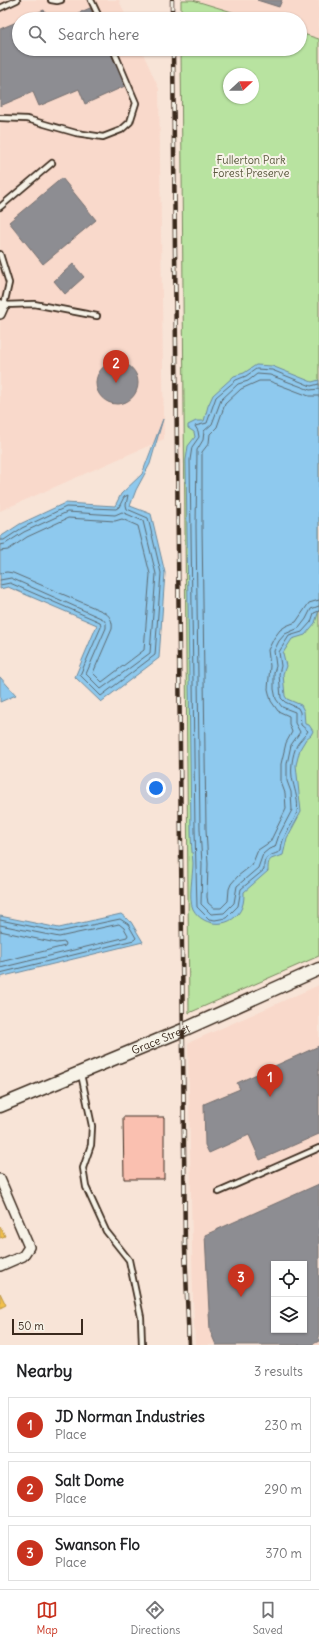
<!DOCTYPE html>
<style>
body{margin:0;font-family:Delius,sans-serif;background:#f6f6f6;color:#202124}
.controls{position:absolute;right:12px;bottom:12px;display:grid;overflow:hidden;border-radius:0px;box-shadow:0 1px 3px #0004}
.controls button{width:36px;height:36px;display:grid;place-items:center;padding:0;border:0;border-bottom:1px solid #e0e0e0;background:#fff;color:#202124;font:20px sans-serif}
.compass{position:absolute;left:223px;top:68px;width:36px;height:36px;border-radius:50%;background:#fff;box-shadow:0 1px 3px #0004;rotate:68deg}
.scale{position:absolute;left:12px;bottom:10px;width:71px;box-sizing:border-box;padding-left:4px;border:2px solid #3b2a1e;border-top:0;font-size:11px;line-height:14px;white-space:nowrap;color:#3b2a1e;-webkit-text-stroke:3px #f7f3e8;paint-order:stroke}
.you{position:absolute;left:156px;top:788px;width:14px;height:14px;margin:-10px;border:3px solid #fff;border-radius:50%;background:#1a73e8;box-shadow:0 0 0 6px #1a73e833}
.badge{display:grid;place-items:center;width:26px;height:26px;border-radius:50%;background:#c8321e;color:#fff;font-size:13px;font-weight:700}
.pin{position:absolute;translate:-50% -33px;filter:drop-shadow(0 1px 2px #0008)}
.pin::after{content:'';position:absolute;top:21px;width:14px;height:12px;background:inherit;clip-path:polygon(0 0,100% 0,50% 100%)}
.list{margin:0;padding:0;list-style:none}
h2{display:flex;justify-content:space-between;align-items:center;height:52px;margin:0;padding:0 16px;font-size:17px}
h2 small{font-size:13px;font-weight:400;color:#757577}
.list li{display:grid;grid-template-columns:26px 1fr auto;gap:12px;align-items:center;box-sizing:border-box;height:56px;margin:0 8px 8px;padding:0 8px;border:1px solid #e0e0e0;border-radius:0px}
.list b{display:block;font-size:15px;white-space:nowrap}
.list p{margin:0;font-size:13px;white-space:nowrap;color:#757577}
.list em{font-size:13px;font-style:normal;color:#757577}
.icon{flex:none;width:22px;height:22px;fill:none;stroke:currentColor;stroke-width:2;stroke-linecap:round;stroke-linejoin:round}
.map{position:relative;flex:none;width:319px;height:1345px;overflow:hidden}
.search{position:absolute;background:#fff;box-shadow:0 1px 3px #0004;left:12px;right:12px;top:12px;height:44px;display:flex;align-items:center;gap:10px;box-sizing:border-box;padding:0 14px;border-radius:22px;color:#757577;font-size:15px}
.sheet{height:244px;background:#fff}
nav{display:flex;justify-content:space-around;align-items:center;box-sizing:border-box;height:56px;border-top:1px solid #e0e0e0;background:#fff;font-size:11px;color:#757577}
nav a{display:grid;justify-items:center;gap:2px}
nav .on{color:#c8321e}
.map>svg:first-child{display:block}
</style>
<div class="map">
<svg width="319" height="1345" viewBox="0 0 319 1345">
<rect width="100%" height="100%" fill="#f8e4d7"/>
<filter id="ink" filterUnits="userSpaceOnUse"><feTurbulence type="fractalNoise" baseFrequency=".025" numOctaves="2"/><feDisplacementMap in="SourceGraphic" scale="8" xChannelSelector="R" yChannelSelector="G"/><feConvolveMatrix kernelMatrix="1 2 1 2 8 2 1 2 1" color-interpolation-filters="sRGB"/></filter>
<g filter="url(#ink)">
<path fill="#f9d9cb" fill-rule="evenodd" d="M0,0H119L127,19H19V49H141L159,89L164,439L0,511Z
M194,0H319V39L300,33V19H255Z
M319,985V1345H195L193,1298L188,1043ZM274,1264H304V1330H274Z"/>
<path fill="#b8e3a0" stroke="#7a865f" fill-rule="evenodd" d="M181,0H193L255,19H181Z
M300,33L319,39V956L189,1013L181,49H300ZM229,74H253V98H229Z"/>
<path fill="#8ec9ee" stroke="#6d899b" d="M256,365L272,366L312,382L319,380V610L315,623L305,635L292,639L283,653L286,666L283,674L285,696L287,699L301,705L304,711L305,724L309,725L313,731L311,735L306,739L300,749L296,765L301,812L287,838L283,855C271,860 268,856 268,871L244,892C244,896 244,902 242,907C234,928 204,929 193,909C188,899 193,875 193,863C192,852 191,841 191,830L186,460L188,446L195,437L194,432L188,428V425L196,421H204L208,406L213,395L234,376L244,373Z
M163,419L150,464L136,490L130,506L151,514L165,573L159,658L101,702L75,677L97,625L8,587L0,589V537L20,524L65,503L115,506L121,494L142,474Z
M0,677L16,695L0,702Z
M121,914L131,922L143,942L0,977V916L59,928Z"/>
<path fill="#f2c14e" stroke="#bb9440" d="M0,1226L5,1236L0,1238Z
M0,1293L6,1305L0,1308Z"/>
<path fill="#8d8d92" stroke="#746f6f" fill-rule="evenodd" d="M257,0H282L279,7Z
M90,8L95,19H65Z
M44,10L48,19H23Z
M19,21V49H109L125,86L85,104L79,89L39,106L33,92L0,106V29Z
M62,178L96,220L43,264L9,222Z
M73,264L84,277L65,294L54,281Z
M96 383a21 21 0 1 1 42 0a21 21 0 1 1-42 0Z
M319,1046V1134L260,1160L249,1135L209,1153L205,1145L204,1104L240,1089L237,1083Z
M319,1184V1341L311,1345H216L210,1331L205,1235ZM274,1264H304V1330H274Z"/>
<g fill="none" stroke-linecap="round" stroke-linejoin="round">
<path stroke="#5c6a71" stroke-width="1" d="M319,384L311,386L272,370L256,369L246,376L236,380L216,397L207,423L195,426L198,431L199,437L192,447L190,460L195,830L197,907L209,919L215,920L226,918L238,906L241,889L264,870C263,854 270,857 281,851C281,836 293,826 297,812C299,802 295,791 293,782C290,771 292,755 297,745C300,740 305,736 308,731L301,725L300,712L298,708L285,702L281,698L279,674L281,666L279,652L289,636L302,632L311,622L314,613L319,611
M319,389L310,390L270,375L257,374L248,381L238,384L221,400L212,424L204,431L203,440L197,450L196,526L200,829L202,864L201,904L211,914L224,913L234,903L237,886L258,868L263,854L269,849L275,847L279,835L292,810L291,792L287,781V764L291,745L300,732L295,723V712L282,707L276,699L274,689V673L276,666L274,651L279,641L285,634L299,628L306,619L311,609L319,606
M319,396H309L269,381H259L241,389L225,404L217,427L210,434L209,443L202,452V526L206,829L208,864L207,897L208,903L214,908H221L228,901L229,889L231,884L238,876L252,865L258,850L270,842L286,809L285,793L281,782V764L286,743L292,732L289,724V716L278,711L271,701L268,689L270,666L268,650L274,638L280,630L286,626L296,622L309,603L319,600
M0,540H4L22,528L66,507L116,509L119,507L124,497L128,495L126,505L127,509L148,518L161,573L155,655L101,696L80,675L101,627L100,622L10,583L0,585
M0,545L5,544L24,532L67,512L115,515L122,512L143,521L156,574L150,653L101,689L86,674L106,628V623L103,619L11,578L0,580
M0,551L8,550L27,537L68,518L115,521L122,519L138,526L150,574L144,650L102,682L93,673L112,629C113,621 110,615 102,611L13,573L7,572L0,573
M0,920L59,932L120,919L128,924L136,938L134,940L0,973
M0,925L59,937L119,924L124,928L128,935L127,937L0,968
M0,931L56,943L65,942L66,944L65,946L0,962"/>
</g>
<path fill="#fac0b0" stroke="#3b2a1e" d="M123,1117H164V1179H124Z"/>
<g fill="none" stroke-linecap="round" stroke-linejoin="round">
<g stroke="#3b2a1e" stroke-width="8">
<path id="service" d="M51,0L57,1L61,0
M91,0L100,19
M0,8L17,0
M0,118L27,119L76,133L103,137L121,130L130,122L136,103L113,49
M0,207L52,163
M0,254L9,283L4,305
M0,302L4,305L34,304L97,316
M81,1074L92,1126L91,1145L83,1168L86,1187L106,1231L129,1260L141,1317L142,1345
M219,1192L319,1148"/>
</g>
<g stroke="#3b2a1e" stroke-width="12">
<path id="minor" d="M0,314L4,305
M0,1179L29,1247L23,1256L0,1266"/>
</g>
<g stroke="#3b2a1e" stroke-width="15">
<g id="tertiary">
<path id="s1" d="M0,1106L183,1030L319,969"/>
</g>
</g>
<use href="#service" stroke="#f7f3e8" stroke-width="4.5"/>
<use href="#minor" stroke="#f7f3e8" stroke-width="9"/>
<use href="#tertiary" stroke="#f7f3e8" stroke-width="12"/>
<g stroke="#3b2a1e" stroke-width="4.5">
<path id="rail" d="M172,0V19
M173,49L184,1150L185,1248L189,1345"/>
</g>
<use href="#rail" stroke="#f7f3e8" stroke-width="3" stroke-dasharray="9" stroke-linecap="butt"/>
</g>
</g>
<g text-anchor="middle" dominant-baseline="central" stroke-width="4" stroke-linejoin="round" paint-order="stroke">
<g font-size="11" fill="#5a583e" stroke="#f7f3e8">
<text x="251" y="160">Fullerton Park<tspan x="251" dy="13">Forest Preserve</tspan></text>
</g>
<g font-size="11" fill="#3b2a1e" stroke="#f7f3e8">
<text stroke="none"><textPath href="#s1" startOffset="174">Grace Street</textPath></text>
</g>
</g>
</svg>
<div class="controls">
<button><svg class="icon" aria-label="locate" viewBox="0 0 24 24"><circle cx="12" cy="12" r="6"/><path d="M12 2v4M12 18v4M2 12h4M18 12h4"/></svg></button>
<button><svg class="icon" aria-label="layers" viewBox="0 0 24 24"><path d="M12 4l9 5-9 5-9-5zM3 14l9 5 9-5"/></svg></button>
</div>
<svg class="compass" viewBox="-18 -18 36 36"><path d="M0-13l5 13h-10z" fill="#e53935"/><path d="M0 13l5-13h-10z" fill="#757577"/></svg>
<div class="scale">50 m</div>
<div class="you"></div>
<div class="pin badge" style="left:270px;top:1097px">1</div>
<div class="pin badge" style="left:116px;top:383px">2</div>
<div class="pin badge" style="left:241px;top:1297px">3</div>
<div class="search"><svg class="icon" aria-label="search" viewBox="0 0 24 24"><circle cx="10" cy="10" r="6"/><path d="M15 15l6 6"/></svg>Search here</div>
</div>
<section class="sheet">
<h2>Nearby<small>3 results</small></h2>
<ul class="list">
<li><span class="badge">1</span><div><b>JD Norman Industries</b><p>Place</p></div><em>230 m</em></li>
<li><span class="badge">2</span><div><b>Salt Dome</b><p>Place</p></div><em>290 m</em></li>
<li><span class="badge">3</span><div><b>Swanson Flo</b><p>Place</p></div><em>370 m</em></li>
</ul>
</section>
<nav>
<a class="on"><svg class="icon" aria-label="map" viewBox="0 0 24 24"><path d="M3 6l6-2 6 2 6-2v14l-6 2-6-2-6 2zM9 4v14M15 6v14"/></svg>Map</a>
<a><svg class="icon" aria-label="directions" viewBox="0 0 24 24"><path d="M12 3l9 9-9 9-9-9zM9 14v-3h6M13 9l2 2-2 2"/></svg>Directions</a>
<a><svg class="icon" aria-label="saved" viewBox="0 0 24 24"><path d="M7 4h10v16l-5-4-5 4z"/></svg>Saved</a>
</nav>
